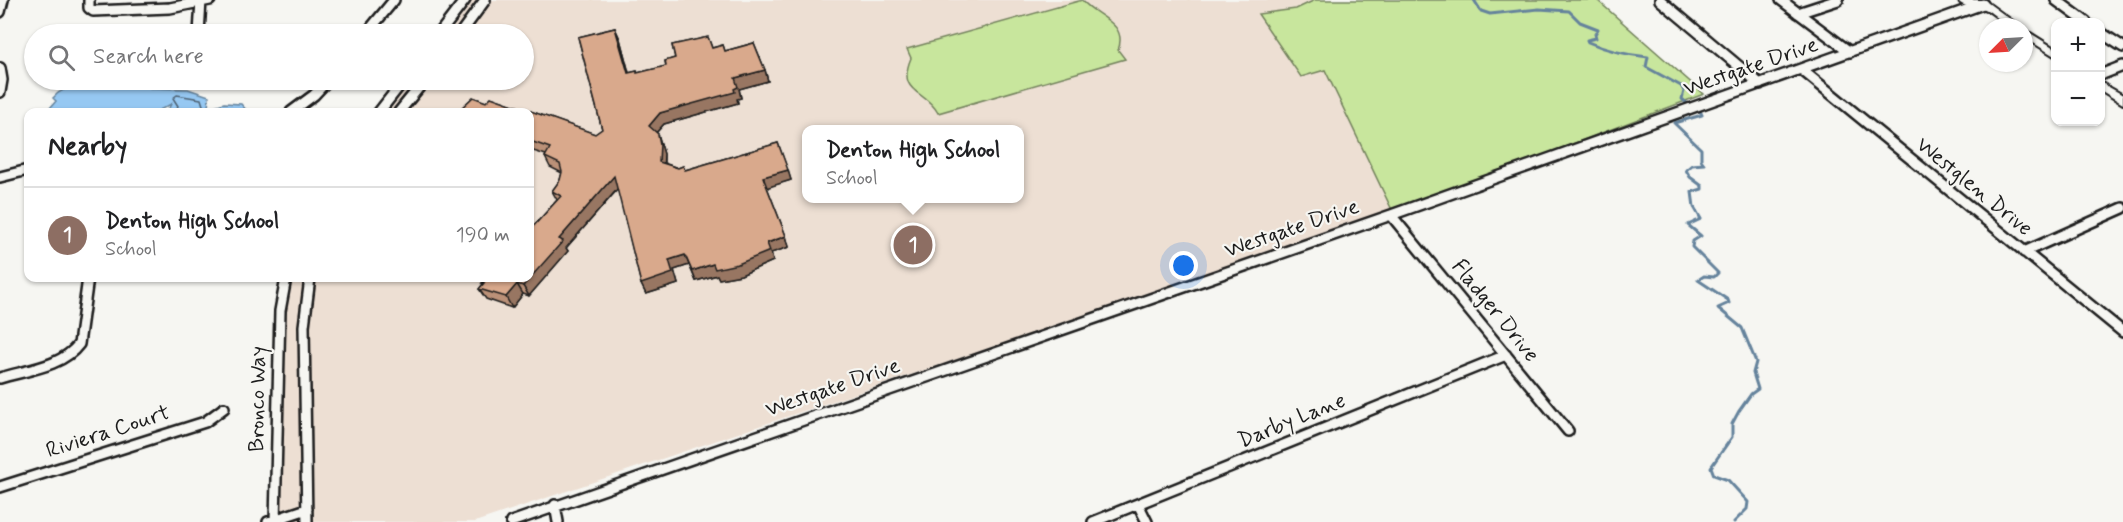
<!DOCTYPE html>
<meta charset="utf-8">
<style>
body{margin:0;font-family:Mynerve,sans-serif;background:#f6f6f6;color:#202124}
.controls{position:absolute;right:18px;top:18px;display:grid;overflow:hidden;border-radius:12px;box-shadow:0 2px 4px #0004}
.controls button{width:54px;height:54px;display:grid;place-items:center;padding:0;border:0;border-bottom:2px solid #e0e0e0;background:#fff;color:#202124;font:30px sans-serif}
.compass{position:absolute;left:1979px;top:18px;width:54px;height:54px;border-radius:50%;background:#fff;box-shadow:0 2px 4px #0004;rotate:246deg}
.you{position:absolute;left:1184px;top:266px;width:21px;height:21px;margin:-15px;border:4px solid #fff;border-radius:50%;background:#1a73e8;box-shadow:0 0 0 9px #1a73e833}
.badge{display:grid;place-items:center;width:39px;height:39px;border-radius:50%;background:#ea580c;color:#fff;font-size:20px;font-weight:700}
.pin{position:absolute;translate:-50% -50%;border:3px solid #fff;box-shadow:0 2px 6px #0006}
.popup{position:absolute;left:802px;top:125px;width:222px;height:78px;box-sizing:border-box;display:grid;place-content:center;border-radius:12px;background:#fff;filter:drop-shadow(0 2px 4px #0005);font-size:20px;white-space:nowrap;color:#757577}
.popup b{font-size:22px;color:#202124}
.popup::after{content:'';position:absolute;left:50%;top:100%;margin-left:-12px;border:12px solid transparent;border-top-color:#fff}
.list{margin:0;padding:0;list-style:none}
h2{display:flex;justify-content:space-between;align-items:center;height:78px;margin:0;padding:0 24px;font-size:26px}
h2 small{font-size:20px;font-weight:400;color:#757577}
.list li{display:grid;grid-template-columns:39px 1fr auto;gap:18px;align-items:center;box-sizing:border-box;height:96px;padding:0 24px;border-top:2px solid #e0e0e0}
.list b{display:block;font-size:22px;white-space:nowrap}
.list p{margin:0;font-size:20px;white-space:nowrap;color:#757577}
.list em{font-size:20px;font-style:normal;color:#757577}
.icon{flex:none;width:33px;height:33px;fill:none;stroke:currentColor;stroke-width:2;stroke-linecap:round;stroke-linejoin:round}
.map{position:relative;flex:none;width:2123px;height:522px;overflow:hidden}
.search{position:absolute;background:#fff;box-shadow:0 2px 4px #0004;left:24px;top:24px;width:510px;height:66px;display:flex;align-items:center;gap:15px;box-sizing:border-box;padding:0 21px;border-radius:33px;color:#757577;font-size:22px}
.panel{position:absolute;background:#fff;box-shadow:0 2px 4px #0004;left:24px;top:108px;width:510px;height:174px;border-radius:12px}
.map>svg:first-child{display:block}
</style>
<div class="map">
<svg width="2123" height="522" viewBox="0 0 2123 522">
<rect width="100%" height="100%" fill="#f6f6f2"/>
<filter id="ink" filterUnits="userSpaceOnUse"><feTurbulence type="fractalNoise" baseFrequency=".0167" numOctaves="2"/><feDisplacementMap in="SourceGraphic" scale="12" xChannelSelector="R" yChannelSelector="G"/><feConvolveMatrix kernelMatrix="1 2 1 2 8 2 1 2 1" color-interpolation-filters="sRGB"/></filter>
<g filter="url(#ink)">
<path fill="#eddfd3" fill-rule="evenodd" d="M472,0H1315L1296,9L1259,15L1325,70L1393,212L475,522H278L284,297L290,278H530V112H380L407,80H524V34H444ZM806,130H1020V198H806Z"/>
<path fill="#c8e69d" stroke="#72815c" stroke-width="1.5" d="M1082,0C1094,16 1129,22 1118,50L1125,59L938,113C926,90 896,94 911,58L907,49Z
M1315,0H1597L1704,94L1393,212L1325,70L1301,77L1258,14L1296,9Z"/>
<path fill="#96c8f2" stroke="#65839c" stroke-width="1.5" d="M80,80H146L150,88L188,89L209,96L208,108L224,103L241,104L248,112H167L171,104L156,112H50V108L56,101L53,98L58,93Z"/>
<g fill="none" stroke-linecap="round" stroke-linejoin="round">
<path stroke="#4d6172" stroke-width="1.5" d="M175,112L178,106L173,98L177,95L201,99L205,112"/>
<path stroke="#65839c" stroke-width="3" d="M1474,0L1481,11L1490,14L1539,9L1569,11L1580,22L1598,29L1595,34L1596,38L1587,40L1588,42C1608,51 1627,55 1648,57L1646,67L1681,86L1684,91L1682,99L1688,104
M1699,109L1702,115L1674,123L1701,149V160L1704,164L1692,165L1686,170L1690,177L1702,186V189L1692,192L1694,207L1701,219L1688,225L1701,236L1693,241L1692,247L1718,273L1714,277L1704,276L1698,280L1728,300L1729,303L1718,308L1742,328L1756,362L1753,373L1758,389L1751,394L1739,411L1732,424V437L1711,467L1714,475L1728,480L1748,502L1747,509L1734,522"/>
<g stroke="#1c1c1c" stroke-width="14">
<path id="street" d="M89,0V8L93,11L170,8L210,0
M1660,0L1760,84
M1781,0L1850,52
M2056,0L2086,22
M0,12L3,0
M1798,13L1838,0
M2100,32L2123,47
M199,34L201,0
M366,34L394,0
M439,34L465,0
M460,34L485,0
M0,68L2,80L0,92
M1802,70L2123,332
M2100,75L2123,66
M291,112L314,95L328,80
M379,112L404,80
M399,112L425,80
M0,177L28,170
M1391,215L1568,431
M2024,252L2123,208
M0,378C26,370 62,367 79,344L88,278
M0,487L205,422L224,408
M1138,504L1147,522
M555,505L558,522
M268,522L307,509
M275,522L280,311L286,278
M307,522L304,326L310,278
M511,522L1391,215L1983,4
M1093,522L1506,355"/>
</g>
<g stroke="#1c1c1c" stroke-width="4">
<path id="secondary" d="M1957,0H1984L2021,27C1999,27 1996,11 1979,7C1970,5 1964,8 1957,0Z
M2024,29L2056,49V57L2024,37Z
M2100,82L2123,95V104L2100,90Z"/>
</g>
<use href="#street" stroke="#f6f6f2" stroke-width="9"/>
<use href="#secondary" fill="#f6f6f2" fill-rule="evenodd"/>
</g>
<path fill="#bb9178" stroke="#1c1c1c" stroke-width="1.5" d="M615,28L620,39L629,73L637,71L638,73L666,66L665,61L675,58L672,45L708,37L712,48L723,45L725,51L754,43L765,70L768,81L739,89L741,98L737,99L738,103L664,124L656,133L658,134L664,154V163L678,168L683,166L685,170L778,143L791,180L767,187L786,236L789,247L771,253L773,261L741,275L719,279L717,275L696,281L689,265L674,270L678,284L646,294L641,284L618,189L566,248L568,251L529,296L523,294L512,308L486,299L479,289L483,284L482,283L487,278H530V230L557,200L552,191L560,180L562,173L550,167L545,157L546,155L530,150V112H457L473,97L486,102L491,97L595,134L602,129L578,37Z"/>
<path fill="#987662" stroke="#1c1c1c" stroke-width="1.5" d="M615,28L620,39L632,84L628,73Z
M765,70L768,81L739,89L741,98L737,99L738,103L664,124L653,136L649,126L660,113L734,89L735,78Z
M658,134L664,154L663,172L659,162Z
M788,170L791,180L766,188L763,177Z
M614,176L619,187L566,248L568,251L529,296L523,286L559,239Z
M786,236L789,247L771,253L773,261L741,275L719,279L717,275L696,281L692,271L713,264Z
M685,255L689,265L674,270L678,284L646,294L641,284L669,260Z
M517,284L523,294L512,308L506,297Z"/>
<path fill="#d9a98c" stroke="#1c1c1c" stroke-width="1.5" d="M615,28L628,73L637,71V73L666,66L665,61L675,58L672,45L708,37L712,48L723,45L725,51L754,43L765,70L735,78L738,87L734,89L735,92L660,113L649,126L658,134L660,144L659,162L678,168L683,166L685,170L778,143L788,170L763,177L786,236L767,243L770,251L738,264L715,269L713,264L692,271L685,255L669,260L673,273L641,284L614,176L559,239L563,241L523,286L517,284L506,297L479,289L484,283H482L487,278H530V230L561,196L552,191L560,180L562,172L560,164L545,157L550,148L530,141V112H457L473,97L486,102L491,97L595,134L602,129L578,37Z"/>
</g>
<g text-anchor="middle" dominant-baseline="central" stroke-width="4.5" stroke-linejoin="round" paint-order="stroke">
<g font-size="22" fill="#1c1c1c" stroke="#f6f6f2">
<text transform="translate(1751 67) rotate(-19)">Westgate Drive</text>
<text transform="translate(1974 187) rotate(39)">Westglen Drive</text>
<text transform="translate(1292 229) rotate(-19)">Westgate Drive</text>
<text transform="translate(1495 311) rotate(51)">Fladger Drive</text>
<text transform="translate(833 388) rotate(-19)">Westgate Drive</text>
<text transform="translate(258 399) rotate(-89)">Bronco Way</text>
<text transform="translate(1292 421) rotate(-22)">Darby Lane</text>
<text transform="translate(108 432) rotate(-18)">Riviera Court</text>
</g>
</g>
</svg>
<div class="controls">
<button>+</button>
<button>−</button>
</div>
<svg class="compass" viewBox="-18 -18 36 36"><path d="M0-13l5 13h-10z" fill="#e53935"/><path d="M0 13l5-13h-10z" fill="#757577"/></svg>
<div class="you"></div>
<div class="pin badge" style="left:913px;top:245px;background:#8d6e63">1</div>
<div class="popup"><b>Denton High School</b>School</div>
<div class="search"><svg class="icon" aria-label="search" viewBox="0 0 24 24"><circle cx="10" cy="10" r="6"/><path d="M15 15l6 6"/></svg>Search here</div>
<section class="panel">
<h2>Nearby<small></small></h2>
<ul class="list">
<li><span class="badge" style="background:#8d6e63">1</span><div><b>Denton High School</b><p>School</p></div><em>190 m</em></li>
</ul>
</section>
</div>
